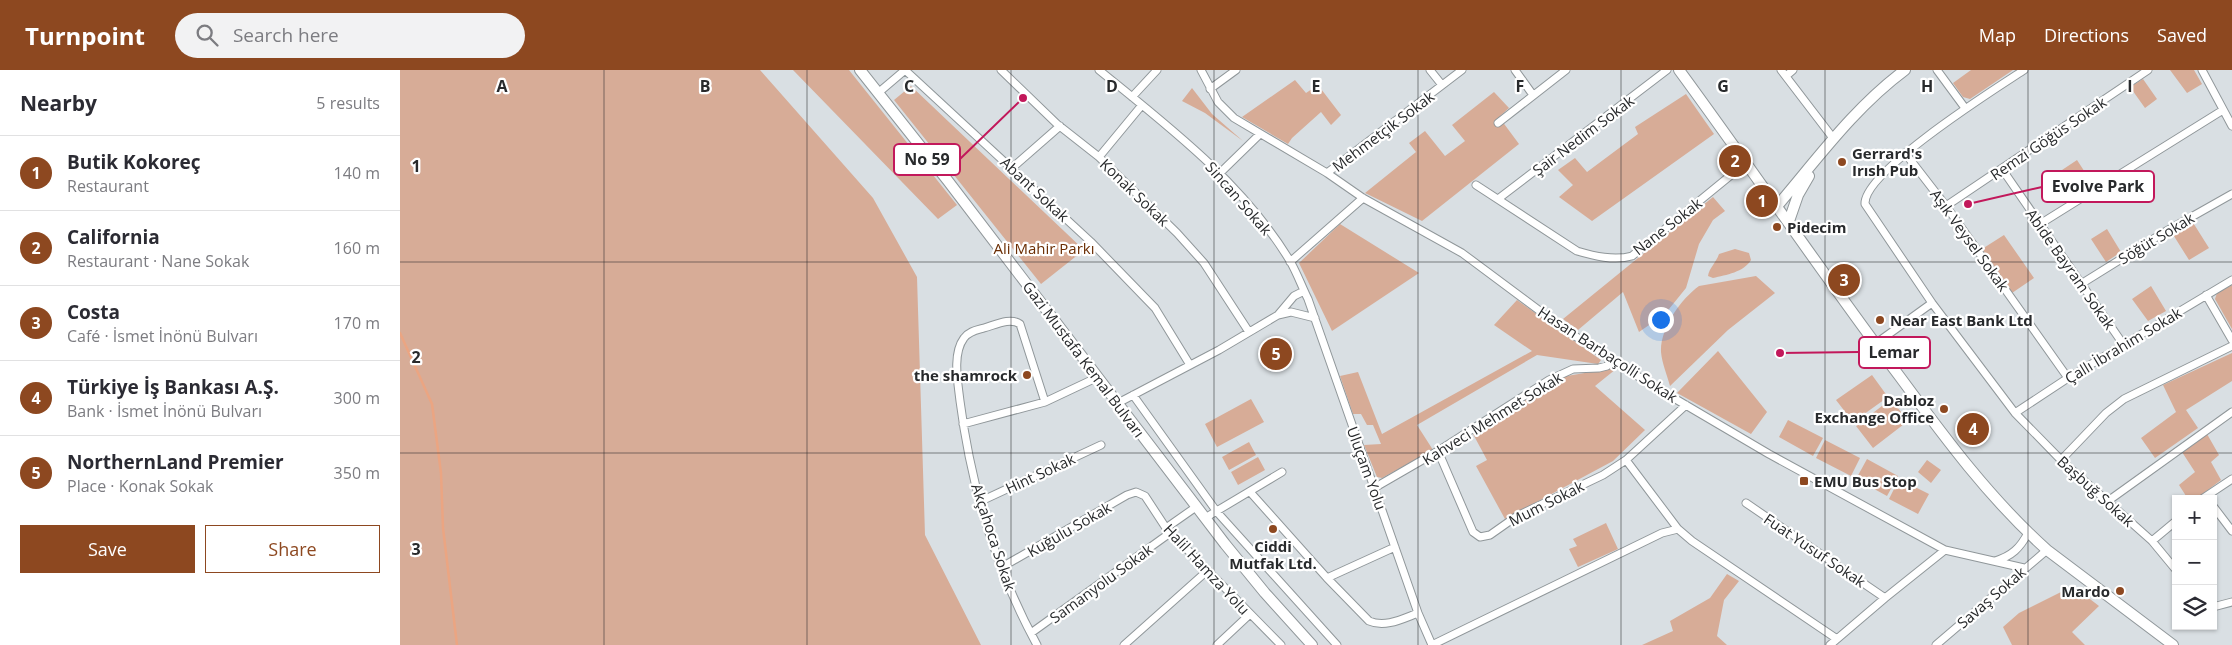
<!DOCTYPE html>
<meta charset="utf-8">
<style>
body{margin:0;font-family:"Open Sans",sans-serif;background:#f2f2f3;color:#2b2b33}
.controls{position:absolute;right:15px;bottom:15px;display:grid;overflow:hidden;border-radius:0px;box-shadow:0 1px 4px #0004}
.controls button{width:45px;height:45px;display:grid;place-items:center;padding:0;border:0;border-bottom:1px solid #e1e1e2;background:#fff;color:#2b2b33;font:25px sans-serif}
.you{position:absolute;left:1260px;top:249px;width:18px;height:18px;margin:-12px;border:4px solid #fff;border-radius:50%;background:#1a73e8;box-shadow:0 0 0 8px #1a73e833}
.badge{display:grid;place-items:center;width:32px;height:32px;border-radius:50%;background:#8d4820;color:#fff;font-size:16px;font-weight:700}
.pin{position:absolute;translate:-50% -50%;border:2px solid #fff;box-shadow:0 1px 5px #0006}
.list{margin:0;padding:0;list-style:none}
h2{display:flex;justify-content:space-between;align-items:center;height:65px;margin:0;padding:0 20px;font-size:21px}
h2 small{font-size:16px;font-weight:400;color:#7c7c81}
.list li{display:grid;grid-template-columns:32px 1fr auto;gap:15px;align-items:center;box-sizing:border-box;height:75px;padding:0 20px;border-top:1px solid #e1e1e2}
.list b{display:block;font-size:19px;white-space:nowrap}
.list p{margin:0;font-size:16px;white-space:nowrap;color:#7c7c81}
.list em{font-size:16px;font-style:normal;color:#7c7c81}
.actions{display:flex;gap:10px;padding:15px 20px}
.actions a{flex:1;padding:11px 0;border:1px solid #8d4820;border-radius:0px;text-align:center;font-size:18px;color:#8d4820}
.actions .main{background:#8d4820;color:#fff}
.icon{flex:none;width:28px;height:28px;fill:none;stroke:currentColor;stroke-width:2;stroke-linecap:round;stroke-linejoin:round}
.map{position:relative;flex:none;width:1832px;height:575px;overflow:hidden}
header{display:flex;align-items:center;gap:30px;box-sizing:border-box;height:70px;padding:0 25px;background:#8d4820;color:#fff}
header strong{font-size:24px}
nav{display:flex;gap:28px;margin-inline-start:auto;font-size:18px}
.search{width:350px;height:45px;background:#f2f2f3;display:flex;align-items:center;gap:12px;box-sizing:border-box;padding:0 18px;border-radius:28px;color:#7c7c81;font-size:19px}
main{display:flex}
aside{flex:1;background:#fff}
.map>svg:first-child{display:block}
</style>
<header>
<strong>Turnpoint</strong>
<div class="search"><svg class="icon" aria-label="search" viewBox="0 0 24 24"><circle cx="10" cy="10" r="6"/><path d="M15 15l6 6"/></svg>Search here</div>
<nav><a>Map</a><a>Directions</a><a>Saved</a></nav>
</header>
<main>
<aside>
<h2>Nearby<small>5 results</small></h2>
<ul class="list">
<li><span class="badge">1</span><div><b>Butik Kokoreç</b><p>Restaurant</p></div><em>140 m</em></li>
<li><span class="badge">2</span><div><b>California</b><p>Restaurant · Nane Sokak</p></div><em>160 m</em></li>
<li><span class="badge">3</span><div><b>Costa</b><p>Café · İsmet İnönü Bulvarı</p></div><em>170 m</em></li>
<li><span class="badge">4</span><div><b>Türkiye İş Bankası A.Ş.</b><p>Bank · İsmet İnönü Bulvarı</p></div><em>300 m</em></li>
<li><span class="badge">5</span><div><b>NorthernLand Premier</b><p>Place · Konak Sokak</p></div><em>350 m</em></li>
</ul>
<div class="actions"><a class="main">Save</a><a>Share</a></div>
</aside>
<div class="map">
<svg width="1832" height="575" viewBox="0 0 1832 575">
<rect width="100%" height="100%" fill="#d9dfe3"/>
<path fill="#d7ac97" d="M0,0H360L473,128L517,207L525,465L581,575H0Z
M393,0H449L557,135L538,149Z
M1571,0H1613L1570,29L1563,27L1553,13Z
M1770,0H1794L1802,14L1787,23Z
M1743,9L1757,29L1745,38L1730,17Z
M895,10L906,23L918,15L941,45L931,55L921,42L892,68L888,74L842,47Z
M511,16L684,180L641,214L494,30Z
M792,18L812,44L843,71L805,43L782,31Z
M1094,22L1109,38L1099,47L1119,74L1022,151L965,123L1016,82L1009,73L1025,61L1045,86L1065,71L1052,55Z
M1286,24L1314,64L1192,151L1159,127L1173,115L1158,100L1175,88L1187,102L1238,64L1235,57Z
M1677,90L1692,113L1671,127L1656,104Z
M1313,127L1325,141L1313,150L1299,174L1286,218L1265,244L1239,262L1223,222L1178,260L1163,249Z
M1792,151L1809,178L1789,190L1772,163Z
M940,154L1019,203L932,261L899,193Z
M1707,159L1721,182L1706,192L1691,169Z
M1604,165L1634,208L1612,223L1582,179Z
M1335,179L1349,183L1351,190C1344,202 1326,205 1313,208L1308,206C1309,198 1316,193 1319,184Z
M1356,206L1375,223L1328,260L1270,316C1267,305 1262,293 1261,282C1260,258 1281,229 1299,216Z
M1832,215V259L1815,229L1817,223Z
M1751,216L1766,241L1748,251L1732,229Z
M1117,230L1201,290L1198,294L1137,285L1017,355L1033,380L982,408L977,407L964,375L981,374L973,355H967L961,344H953L940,306L958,302L982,364L1132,281L1094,255Z
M1318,281L1367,342L1351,364L1277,323Z
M1832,283V311L1786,340L1798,358L1755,388L1741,368L1776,342L1763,315Z
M1214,298L1216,299L1195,316L1245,360L1213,391L1105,449L1076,396L1087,390L1073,364L1161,307Z
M1472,305L1488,327L1453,352L1436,330Z
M851,329L864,352L817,377L805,354Z
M1491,329L1508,351L1473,378L1456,356Z
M1388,350L1423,368L1413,386L1379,367Z
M1807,364L1819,385L1811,392L1821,410L1796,429H1788L1779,415L1795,402L1782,382Z
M1425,370L1460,388L1451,406L1416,388Z
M849,372L856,385L829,400L822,387Z
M858,387L865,400L838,415L831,402Z
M1467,389L1498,406L1487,426L1456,409Z
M1527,390L1541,400L1531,413L1518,402Z
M1499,409L1529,424L1518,444L1489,429Z
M1206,453L1218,479L1178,497L1169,479L1177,476L1173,469Z
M1327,504L1339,511L1324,530L1317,566L1327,575H1242L1273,561L1270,551L1310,528Z
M1673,516L1699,536L1672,562L1685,575H1612L1603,557L1619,543Z"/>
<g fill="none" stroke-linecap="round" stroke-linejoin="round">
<path stroke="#eba582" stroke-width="2.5" d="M0,263L32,334L41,403L43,458L57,575"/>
<g stroke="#90979a" stroke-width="9">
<path id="street" d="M505,0L691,172L755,238L790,295
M601,0L657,54L699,87L777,163L804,193L849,262
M699,0C769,57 843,113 890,191C897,203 902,217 908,229L1018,543L1032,575
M801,0L818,32L834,48L927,103L963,128L1062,183L1164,259L1250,314L1369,384L1545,480L1624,498
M1030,0L1042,15
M1115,0L1133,25
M1381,0L1433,68
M1537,0L1565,38
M1624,0C1595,19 1463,102 1465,134L1532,233L1615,343L1661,390L1752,471L1776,500
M1802,0L1832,56
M1386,6L1393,0
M810,19L836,0
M478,23L505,0
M732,27L757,0
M1098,53L1166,0
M1505,83L1546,136L1668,308
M699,87L742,35
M612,98L660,56
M1602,99L1723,274
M820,103L860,64
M927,103L1062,0
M1076,115L1177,181C1194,186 1214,191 1232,186L1347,92
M1098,129L1267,0
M1546,136L1748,0
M1640,154L1823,40
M890,192L963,128
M1681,214L1763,163L1832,124
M1806,225L1832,270
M878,245L894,226L904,221
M1475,274L1532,233
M733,325L817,442L937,575
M718,333L819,280L878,245L891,242L915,248
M1615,343L1668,308L1832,210
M563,354L645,332L698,307
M1038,381L1073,462L1080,467L1090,465L1117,446L1203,405L1226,390L1286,335
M1226,390L1278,459
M1661,390L1706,343L1724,329L1832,276
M974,418L1038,381L1149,310L1173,299L1199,298L1207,296L1212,290
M851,423L927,508L969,551C985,558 1002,549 1018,543
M1802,429L1832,409
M1708,431L1832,342
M579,432L701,375
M1346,433L1485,528
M1813,436L1832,461
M805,448L882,402
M766,458L796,437
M1752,471L1776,451
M1595,491C1612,486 1620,478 1628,463
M602,497L727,425L736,422L745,426L766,458L881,575
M927,508L995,477
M1813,537L1832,532
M631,563L770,463
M637,575C596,500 571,416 560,331C558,313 552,284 564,268C569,261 577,260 584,258C595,255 610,247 620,254L645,332
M724,575L807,501
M817,575L849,545
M1032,575L1262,463L1278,459L1292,471L1437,569
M1430,575L1485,528L1545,480
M1536,575L1647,480"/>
</g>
<g stroke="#90979a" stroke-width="12">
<path id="secondary" d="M460,0L548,111L825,474L865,523L912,575
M1378,135C1418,88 1455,37 1505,0
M1389,151L1398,125L1409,106"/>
</g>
<g stroke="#90979a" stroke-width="12">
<path id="primary" d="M1279,0C1354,102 1424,206 1500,307C1545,368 1590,429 1647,480L1773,575"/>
</g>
<use href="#street" stroke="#fff" stroke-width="7"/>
<use href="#secondary" stroke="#fff" stroke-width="10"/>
<use href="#primary" stroke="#fff" stroke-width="10"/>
</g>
<path fill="none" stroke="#282a2c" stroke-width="1" stroke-opacity="0.55" d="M204,0V575M407,0V575M611,0V575M814,0V575M1018,0V575M1221,0V575M1425,0V575M1628,0V575M0,192H1832M0,383H1832"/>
<g fill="#8d4820" stroke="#fff" stroke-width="2">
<circle cx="1442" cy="92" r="5"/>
<circle cx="1377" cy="157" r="5"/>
<circle cx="1480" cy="250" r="5"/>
<circle cx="627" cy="305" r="5"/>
<circle cx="1544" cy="339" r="5"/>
<rect x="1399" y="406" width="10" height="10" rx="2.5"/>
<circle cx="873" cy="459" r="5"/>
<circle cx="1720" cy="521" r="5"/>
</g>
<g text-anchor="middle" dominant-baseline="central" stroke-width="4.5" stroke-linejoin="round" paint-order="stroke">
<g font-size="15" fill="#282a2c" stroke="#fff">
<text transform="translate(983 61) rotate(-37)">Mehmetçik Sokak</text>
<text transform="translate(1183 65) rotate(-37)">Şair Nedim Sokak</text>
<text transform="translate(1648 68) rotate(-34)">Remzi Göğüs Sokak</text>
<text transform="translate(635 119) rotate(43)">Abant Sokak</text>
<text transform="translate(735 122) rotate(44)">Konak Sokak</text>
<text transform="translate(839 128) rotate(49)">Sincan Sokak</text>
<text transform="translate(1267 156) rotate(-38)">Nane Sokak</text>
<text transform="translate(1756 168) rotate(-31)">Söğüt Sokak</text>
<text transform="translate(1570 170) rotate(54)">Aşık Veysel Sokak</text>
<text transform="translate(1671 199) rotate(55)">Abide Bayram Sokak</text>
<text transform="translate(1723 275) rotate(-31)">Çallı İbrahim Sokak</text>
<text transform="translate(1208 284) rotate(33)">Hasan Barbaçolli Sokak</text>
<text transform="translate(684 289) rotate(53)">Gazi Mustafa Kemal Bulvarı</text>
<text transform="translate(1092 348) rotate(-32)">Kahveci Mehmet Sokak</text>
<text transform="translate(967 398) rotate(70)">Uluçam Yolu</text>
<text transform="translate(640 403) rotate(-25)">Hint Sokak</text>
<text transform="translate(1696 421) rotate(42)">Başbuğ Sokak</text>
<text transform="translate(1146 433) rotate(-27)">Mum Sokak</text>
<text transform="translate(669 459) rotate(-30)">Kuğulu Sokak</text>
<text transform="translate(594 467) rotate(72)">Akçahoca Sokak</text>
<text transform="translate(1415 480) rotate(34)">Fuat Yusuf Sokak</text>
<text transform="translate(807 499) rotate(47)">Halil Hamza Yolu</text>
<text transform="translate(701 513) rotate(-36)">Samanyolu Sokak</text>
<text transform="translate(1591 527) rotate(-41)">Savaş Sokak</text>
</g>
<g font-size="15" font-weight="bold" fill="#282a2c" stroke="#fff" text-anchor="start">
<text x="1452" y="83">Gerrard's<tspan x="1452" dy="17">Irısh Pub</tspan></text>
<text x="1387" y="157">Pidecim</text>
<text x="1490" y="250">Near East Bank Ltd</text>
<text x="617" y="305" text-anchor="end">the shamrock</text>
<text x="1534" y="330" text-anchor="end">Dabloz<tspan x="1534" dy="17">Exchange Office</tspan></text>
<text x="1414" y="411">EMU Bus Stop</text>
<text x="873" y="476" text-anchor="middle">Ciddi<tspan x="873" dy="17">Mutfak Ltd.</tspan></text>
<text x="1710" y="521" text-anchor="end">Mardo</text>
</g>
<g font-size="15" fill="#6b2e04" stroke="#fff">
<text x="644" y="178">Ali Mahir Parkı</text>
</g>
</g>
<g font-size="16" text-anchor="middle" font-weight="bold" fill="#282a2c" stroke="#fff" stroke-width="4.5" stroke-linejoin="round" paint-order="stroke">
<text x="102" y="22">A</text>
<text x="305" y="22">B</text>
<text x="509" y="22">C</text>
<text x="712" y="22">D</text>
<text x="916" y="22">E</text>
<text x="1120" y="22">F</text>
<text x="1323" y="22">G</text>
<text x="1527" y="22">H</text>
<text x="1730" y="22">I</text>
<text x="16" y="102">1</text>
<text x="16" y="293">2</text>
<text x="16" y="485">3</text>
</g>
<path fill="none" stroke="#c2185b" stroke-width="2" d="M623 28L560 89M1568 134L1642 117M1380 283L1459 282"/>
<g fill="#c2185b" stroke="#fff" stroke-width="2">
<circle cx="623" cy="28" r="5"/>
<circle cx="1568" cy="134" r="5"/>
<circle cx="1380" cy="283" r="5"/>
</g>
<g fill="#fff" stroke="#c2185b" stroke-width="2">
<rect x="494" y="74" width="66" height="31" rx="5"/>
<rect x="1642" y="101" width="112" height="31" rx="5"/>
<rect x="1459" y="267" width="71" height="31" rx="5"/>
</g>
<g font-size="16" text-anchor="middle" font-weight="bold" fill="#282a2c">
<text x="527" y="95">No 59</text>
<text x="1698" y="122">Evolve Park</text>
<text x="1494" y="288">Lemar</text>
</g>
</svg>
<div class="controls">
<button>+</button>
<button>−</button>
<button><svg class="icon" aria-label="layers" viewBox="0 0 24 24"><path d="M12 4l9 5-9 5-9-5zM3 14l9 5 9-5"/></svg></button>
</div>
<div class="you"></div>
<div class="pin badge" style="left:1362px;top:131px">1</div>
<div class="pin badge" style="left:1335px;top:91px">2</div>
<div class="pin badge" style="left:1444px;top:210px">3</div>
<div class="pin badge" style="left:1573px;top:359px">4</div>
<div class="pin badge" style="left:876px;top:284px">5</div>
</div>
</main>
